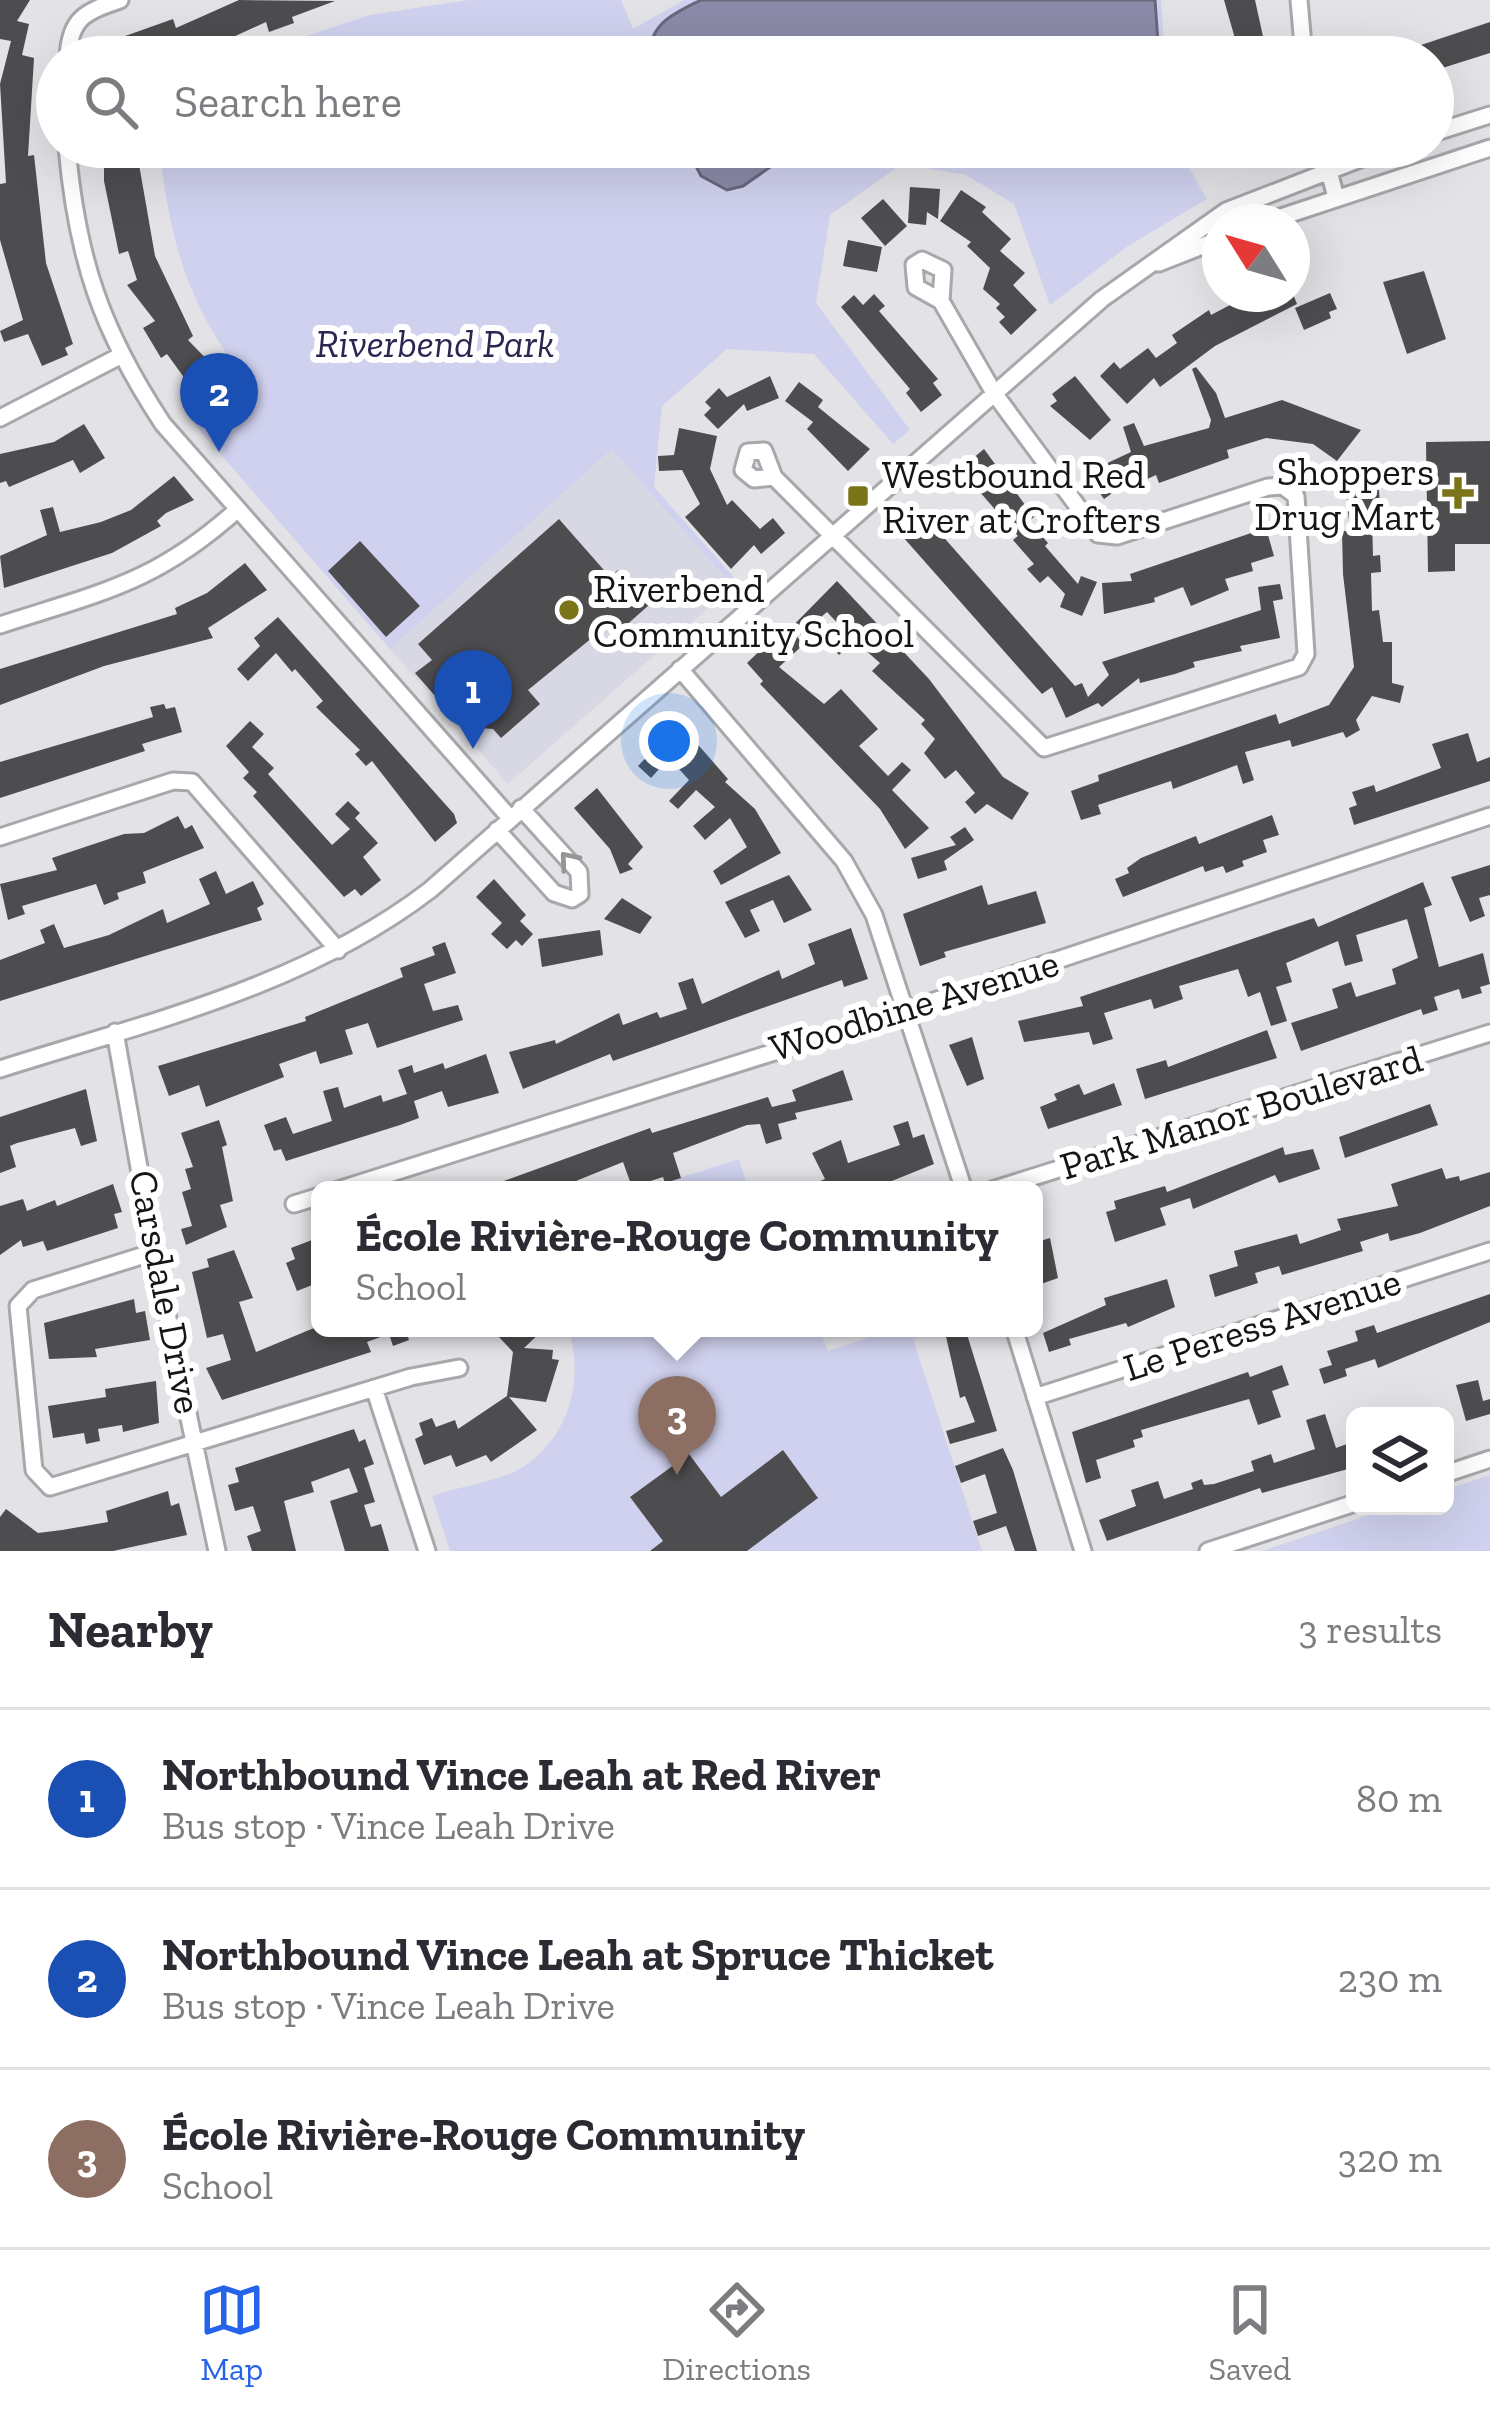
<!DOCTYPE html>
<meta charset="utf-8">
<style>
body{margin:0;font-family:"Zilla Slab",serif;background:#f2f2f3;color:#2b2b33}
.controls{position:absolute;right:36px;bottom:36px;display:grid;overflow:hidden;border-radius:18px;box-shadow:0 12px 48px #0002}
.controls button{width:108px;height:108px;display:grid;place-items:center;padding:0;border:0;border-bottom:3px solid #e1e1e2;background:#fff;color:#2b2b33;font:60px sans-serif}
.compass{position:absolute;left:1202px;top:204px;width:108px;height:108px;border-radius:50%;background:#fff;box-shadow:0 12px 48px #0002;rotate:307deg}
.you{position:absolute;left:669px;top:741px;width:42px;height:42px;margin:-30px;border:9px solid #fff;border-radius:50%;background:#1a73e8;box-shadow:0 0 0 18px #1a73e833}
.badge{display:grid;place-items:center;width:78px;height:78px;border-radius:50%;background:#2563eb;color:#fff;font-size:39px;font-weight:700}
.pin{position:absolute;translate:-50% -99px;filter:drop-shadow(0 3px 6px #0008)}
.pin::after{content:'';position:absolute;top:63px;width:42px;height:36px;background:inherit;clip-path:polygon(0 0,100% 0,50% 100%)}
.popup{position:absolute;left:311px;top:1181px;width:732px;height:156px;box-sizing:border-box;display:grid;place-content:center;border-radius:18px;background:#fff;filter:drop-shadow(0 3px 9px #0005);font-size:39px;white-space:nowrap;color:#7c7c81}
.popup b{font-size:45px;color:#2b2b33}
.popup::after{content:'';position:absolute;left:50%;top:100%;margin-left:-24px;border:24px solid transparent;border-top-color:#fff}
.list{margin:0;padding:0;list-style:none}
h2{display:flex;justify-content:space-between;align-items:center;height:156px;margin:0;padding:0 48px;font-size:51px}
h2 small{font-size:39px;font-weight:400;color:#7c7c81}
.list li{display:grid;grid-template-columns:78px 1fr auto;gap:36px;align-items:center;box-sizing:border-box;height:180px;padding:0 48px;border-top:3px solid #e1e1e2}
.list b{display:block;font-size:45px;white-space:nowrap}
.list p{margin:0;font-size:39px;white-space:nowrap;color:#7c7c81}
.list em{font-size:39px;font-style:normal;color:#7c7c81}
.icon{flex:none;width:66px;height:66px;fill:none;stroke:currentColor;stroke-width:2;stroke-linecap:round;stroke-linejoin:round}
.map{position:relative;flex:none;width:1490px;height:1551px;overflow:hidden}
.search{position:absolute;background:#fff;box-shadow:0 12px 48px #0002;left:36px;right:36px;top:36px;height:132px;display:flex;align-items:center;gap:30px;box-sizing:border-box;padding:0 42px;border-radius:66px;color:#7c7c81;font-size:45px}
.sheet{height:696px;background:#fff}
nav{display:flex;justify-content:space-around;align-items:center;box-sizing:border-box;height:168px;border-top:3px solid #e1e1e2;background:#fff;font-size:33px;color:#7c7c81}
nav a{display:grid;justify-items:center;gap:6px}
nav .on{color:#2563eb}
.map>svg:first-child{display:block}
</style>
<div class="map">
<svg width="1490" height="1551" viewBox="0 0 1490 1551">
<rect width="100%" height="100%" fill="#e3e3e7"/>
<path fill="#d7d8e3" d="M613,448L733,586L508,784L390,649Z"/>
<path fill="#d0d1ee" d="M468,0H621L633,29L684,0H1161L1165,57H242L370,15Z
M159,147H1177L1207,199L1128,246L1050,305L1014,204L966,175L902,164L830,215L816,303L910,430L893,444L814,354L727,349L662,406L654,487L738,582L733,586L612,449L390,649L188,417L240,373C185,298 170,239 159,147Z
M739,1159L749,1190H642Z
M568,1328H819L828,1351L898,1328H947L913,1339L982,1551H450L432,1496C460,1486 506,1481 529,1463C571,1431 584,1376 568,1328Z
M1490,1475V1551H1262L1396,1506H1445V1490Z"/>
<path fill="#8b8ba9" stroke="#68687d" stroke-width="3" d="M701,0H1155L1159,57H649C650,23 673,14 701,0Z
M686,147H799L743,186L727,190L701,176Z"/>
<path fill="#4d4d50" d="M0,0H30L17,21L29,24L22,55L34,58L28,156L34,155L46,263L73,344L65,348L68,355L42,366L28,334L4,342L0,331L23,320L0,240V184L6,183L0,84L11,41L0,39Z
M239,0L335,1L292,17L294,23L269,32L266,22L231,38L232,42L188,57H101L97,46L173,19L176,28Z
M1224,0H1255L1264,41L1238,49Z
M1490,22V53L1433,71V57H1421L1418,46Z
M112,147H136L155,256L193,336L188,340L222,375L193,403L181,390L188,383L167,354L161,358L143,328L155,321L127,285L137,280L128,251L119,254L104,181V149Z
M910,187L940,189L938,219L927,212L926,225L908,223Z
M961,190L986,207L982,212L1011,239L1000,251L1025,273L1013,285L1037,310L1011,335L999,322L1005,317L996,308L1000,304L983,289L990,268L967,246L971,242L940,221Z
M883,199L907,226L885,246L861,218Z
M848,240L882,247L877,272L843,266Z
M1424,271L1446,339L1407,354L1383,282Z
M1330,293L1337,309L1329,312L1331,318L1304,330L1295,308Z
M874,294L885,306L879,311L938,379L933,383L942,395L921,412L906,393L910,389L841,307L854,295L863,305Z
M1251,294H1293L1297,304L1215,346L1160,387L1154,378L1127,404L1100,376L1114,362L1120,369L1148,348L1156,358L1177,343L1172,335L1209,310L1211,315Z
M1196,367L1216,393L1225,418L1282,400L1361,430L1337,461L1313,444L1266,438L1227,450L1229,458L1159,483L1156,475L1130,487L1128,482L1104,499L1086,473L1131,452L1123,427L1134,423L1144,446L1209,428L1211,420L1192,369Z
M770,376L779,398L747,411L744,404L718,429L704,415L711,408L705,402L719,388L727,397Z
M1075,376L1111,420L1090,440L1050,406L1057,401L1052,394Z
M799,382L823,400L818,407L870,449L848,471L807,429L813,422L785,401Z
M84,424L105,458L80,473L73,460L9,487L6,481L0,483V454L54,442Z
M679,428L717,436L710,469L727,505L732,500L760,529L773,518L785,533L761,554L754,545L731,569L685,517L700,504L682,470L659,471L658,456L674,455Z
M1490,441V544H1455V571L1428,572L1426,442Z
M984,449L1034,517L1029,521L1048,543L1045,546L1078,584L1081,576L1097,582L1082,616L1060,607L1065,594L1048,576L1040,583L1027,569L1034,564L1013,540L1018,536L960,469Z
M1377,466L1381,516H1372L1373,556L1380,555L1381,572L1371,573L1372,611L1379,610L1383,642H1392V683L1404,686L1400,703L1372,696L1356,720L1360,730L1346,738L1343,732L1292,747L1290,740L1245,752L1254,780L1243,784L1237,765L1173,789L1171,781L1098,805L1101,814L1081,820L1071,791L1099,781L1098,775L1276,714L1279,724L1329,705L1354,667L1343,574L1342,531H1350L1344,470Z
M174,476L194,500L166,513L157,521L161,526L112,553L4,588L0,556L47,535L40,510L53,507L60,532L101,522L131,510Z
M917,507L1075,686L1082,683L1088,697L1109,675L1102,662L1261,610L1258,587L1280,584L1283,599L1273,601L1280,638L1240,646L1242,651L1193,662L1195,667L1175,674L1140,683L1139,678L1102,707L1098,703L1066,718L1052,687L1042,694L895,528Z
M559,519L610,577L618,570L649,605L622,629L614,620L528,690L540,704L501,738L493,729L481,728L471,737L415,673L432,660L418,644Z
M1266,528L1274,556L1251,563L1253,571L1225,579L1229,590L1191,606L1183,587L1154,598L1155,602L1104,614L1102,583L1132,581L1130,574Z
M360,541L420,606L386,637L328,571Z
M245,563L267,590L208,628L213,638L104,666L0,705V669L177,614L175,608L207,593Z
M837,581L929,679L1003,777L1029,793L1012,820L987,804L975,814L965,802L975,793L956,770L945,779L924,753L935,739L921,724L925,720L872,671L880,663L855,641L839,655L831,646L846,632L827,612L797,637L804,644L779,667L824,704L841,689L867,717L878,729L859,746L888,776L902,762L911,770L892,790L929,828L905,849L880,809L760,684L763,681L747,663L768,643L772,647Z
M278,617L454,814L457,823L435,842L372,761L366,766L355,754L360,750L316,707L323,701L295,669L292,672L276,653L248,681L237,669L260,646L254,638Z
M164,704L166,709L175,707L182,732L142,744L145,751L0,798V762L153,717L150,707Z
M250,721L264,734L252,747L274,768L268,774L332,845L350,829L335,814L348,801L360,813L355,818L378,843L363,857L381,880L361,896L355,889L344,897L253,796L257,792L243,778L249,772L226,746Z
M679,723L728,779L725,782L755,809L781,853L721,885L713,871L747,847L730,818L705,840L693,826L715,807L696,790L678,809L669,801L689,780L669,758L651,778L638,766Z
M1468,733L1477,762L1490,757V781L1354,825L1349,808L1357,805L1352,792L1374,785L1376,792L1441,768L1432,744Z
M597,788L643,847L628,864L633,869L620,874L610,849L574,808Z
M1272,815L1279,835L1263,840L1267,852L1242,861L1244,866L1226,873L1223,866L1205,872L1203,866L1123,897L1115,879L1129,873L1127,868L1141,858L1196,836L1199,844Z
M178,816L185,829L192,825L204,848L143,872L146,883L117,893L119,899L104,905L96,884L22,906L25,914L8,920L0,884L57,870L52,858L124,834L144,833Z
M965,827L974,840L944,861L947,870L918,879L911,858L956,845L950,837Z
M1490,865V895L1479,898L1485,916L1470,922L1451,877Z
M216,871L226,894L253,881L264,904L257,908L262,920L0,1001V960L45,943L40,930L54,924L64,948L109,935L163,909L167,923L210,904L199,879Z
M789,875L812,910L784,923L773,900L750,910L760,931L745,938L725,902Z
M494,879L526,915L520,921L533,934L522,946L516,940L507,949L491,934L502,923L476,897Z
M1423,882L1432,905L1424,908L1439,967L1483,953L1490,984L1480,987L1482,993L1462,999L1459,989L1434,997L1438,1010L1423,1015L1421,1009L1301,1051L1291,1023L1338,1008L1332,989L1351,982L1356,997L1396,984L1392,969L1418,958L1407,919L1356,935L1363,961L1345,966L1338,941L1286,963L1292,982L1276,987L1287,1021L1271,1026L1260,992L1248,997L1238,969L1179,986L1183,999L1154,1009L1151,999L1104,1013L1113,1039L1093,1045L1089,1032L1024,1042L1018,1021L1083,1006L1080,997L1314,918L1318,927Z
M982,885L988,905L1036,891L1046,923L944,952L946,957L920,966L903,914Z
M622,898L652,917L640,934L604,919Z
M851,928L868,979L844,987L842,980L613,1061L610,1054L523,1089L509,1052L555,1040L556,1044L619,1013L623,1025L657,1012L660,1018L687,1009L678,983L693,978L702,1004L779,970L782,979L815,964L808,944Z
M600,930L603,955L542,967L538,939Z
M445,942L456,973L424,984L433,1011L458,1005L463,1020L377,1048L368,1023L345,1030L353,1054L320,1064L316,1051L279,1064L284,1077L206,1107L199,1085L169,1096L158,1066L306,1021L305,1017L403,977L400,968L435,955L432,947Z
M1267,1030L1277,1058L1145,1099L1136,1069L1166,1060L1168,1067Z
M972,1037L984,1079L967,1086L949,1045Z
M486,1054L499,1093L448,1107L442,1091L414,1101L419,1118L400,1125L286,1161L281,1149L274,1151L264,1125L286,1117L293,1134L332,1121L323,1091L338,1087L344,1108L381,1095L383,1102L407,1094L398,1070L412,1065L414,1073L443,1063L445,1069Z
M843,1070L853,1100L795,1113L797,1119L778,1124L782,1139L766,1144L760,1124L747,1125L673,1153L681,1178L665,1183L663,1177L632,1187L623,1162L566,1185L568,1190H479L650,1128L652,1133L768,1097L772,1107L796,1101L792,1090Z
M1114,1083L1122,1105L1048,1129L1040,1107L1057,1100L1054,1094L1079,1084L1084,1095Z
M86,1089L97,1141L81,1146L75,1128L17,1143L10,1146L16,1167L0,1173V1117Z
M1430,1104L1438,1125L1345,1158L1339,1137Z
M219,1120L227,1145L222,1147L233,1201L220,1205L227,1227L186,1245L181,1229L192,1226L182,1192L191,1189L185,1169L193,1167L181,1133Z
M908,1121L913,1138L924,1134L934,1164L877,1187L799,1190L825,1179L812,1153L841,1140L848,1163L900,1145L893,1126Z
M1283,1147L1285,1155L1313,1149L1320,1169L1279,1183L1275,1175L1193,1209L1190,1198L1160,1208L1166,1225L1115,1242L1106,1212L1116,1209L1114,1201L1165,1186L1167,1192Z
M1442,1168L1446,1179L1459,1176L1460,1181L1490,1172V1206L1420,1233L1390,1241L1388,1233L1360,1242L1363,1251L1282,1275L1279,1266L1255,1273L1258,1283L1215,1297L1209,1275L1238,1266L1234,1251L1297,1234L1300,1244L1341,1230L1337,1219L1398,1206L1391,1184Z
M113,1184L122,1212L114,1214L118,1228L47,1251L43,1241L23,1247L21,1240L0,1255V1206L23,1199L27,1211L55,1200L57,1206Z
M320,1237V1282L297,1291L286,1263L295,1259L291,1248Z
M1050,1238L1058,1278L1038,1285L1034,1243Z
M234,1250L253,1298L239,1302L256,1352L314,1328H405L409,1340L393,1346L389,1334L367,1342L371,1352L222,1400L206,1368L231,1360L223,1334L207,1338L192,1272L209,1267L207,1259Z
M1167,1279L1175,1307L1128,1327L1126,1323L1069,1339L1071,1345L1049,1352L1043,1333L1106,1305L1104,1298Z
M1490,1294V1322L1378,1368L1375,1359L1345,1369L1347,1376L1324,1384L1319,1369L1332,1365L1327,1351L1358,1341L1355,1331L1374,1325L1377,1333Z
M134,1299L136,1313L145,1311L150,1340L95,1349L97,1357L49,1359L44,1323Z
M507,1328H545L524,1348L553,1350L552,1359L559,1360L546,1402L509,1397L537,1430L491,1462L486,1455L456,1467L451,1455L424,1465L415,1439L423,1435L419,1423L432,1418L436,1427L455,1420L458,1429L507,1396L513,1352L498,1336Z
M965,1328L997,1431L950,1444L946,1431L975,1422L965,1396L960,1398L945,1332Z
M1282,1365L1289,1385L1272,1391L1281,1417L1258,1425L1249,1399L1141,1430L1143,1437L1133,1440L1135,1447L1096,1460L1101,1478L1086,1483L1072,1432L1248,1372L1250,1377Z
M1478,1380L1483,1401L1490,1399V1414L1466,1421L1456,1385Z
M156,1381L159,1423L123,1432L122,1425L98,1429L100,1441L86,1444L84,1433L53,1438L48,1406L106,1397L105,1389Z
M1325,1414L1336,1448L1355,1441V1467L1262,1493L1260,1488L1107,1541L1099,1520L1136,1506L1131,1490L1158,1481L1164,1499L1193,1489L1191,1483L1202,1479L1204,1485L1214,1484L1254,1471L1251,1461L1271,1454L1274,1463L1315,1449L1306,1420Z
M354,1429L359,1442L365,1439L374,1464L364,1468L375,1502L364,1505L371,1527L381,1524L389,1551H345L330,1501L358,1492L349,1468L311,1482L314,1492L284,1501L296,1551H252L247,1536L261,1531L253,1506L235,1511L228,1485L239,1482L235,1468Z
M1003,1448L1013,1470L1037,1551H1015L1006,1526L978,1536L973,1521L997,1513L985,1474L961,1483L955,1466Z
M783,1450L818,1498L747,1551H650L663,1541L630,1497L689,1454L721,1497Z
M168,1491L171,1506L179,1503L187,1535L113,1551H0V1517L6,1509L38,1533L62,1530L108,1522L106,1511Z"/>
<g fill="none" stroke-linecap="round" stroke-linejoin="round">
<g stroke="#a8a8ac" stroke-width="21">
<path id="street" d="M1299,0L1304,57
M68,57C70,18 85,12 120,0
M1433,133L1490,115
M67,147C77,259 101,330 163,424L510,818
M1323,147L1336,198
M1266,222L1490,148
M1159,263L1220,239
M0,418L118,357
M774,477L764,451L748,452L743,470L754,479L774,477L1044,748L1299,667L1306,654L1296,496L1283,486L1268,487L1117,536L1098,534L994,393L941,301L916,287L914,265L922,260L943,270L941,301
M0,625C102,592 156,583 238,509
M680,669L844,861L874,915L964,1190
M497,830L554,893L572,899L580,894L579,872L521,808
M0,837L173,781L192,782L338,950
M115,1032L154,1252L217,1551
M0,1069C148,1022 305,986 430,890L1102,299L1226,211L1391,147
M338,1190L907,1010L1490,816
M992,1190L1490,1033
M294,1204L320,1196
M154,1252L33,1290L18,1306L34,1470L50,1487L411,1377L459,1368
M1014,1328L1083,1551
M374,1388L427,1551
M1035,1397L1490,1251
M1445,1474L1490,1459
M1208,1551L1355,1503"/>
</g>
<use href="#street" stroke="#fff" stroke-width="15"/>
</g>
<defs><path id="oneway-chevron" d="M-2-3.5L2.5 0L-2 3.5" fill="none" stroke-width="1.6" stroke-linecap="round" stroke-linejoin="round" transform="scale(3)"/></defs>
<use stroke="#969696" href="#oneway-chevron" transform="translate(568 860) rotate(-130)"/>
<g fill="#7c7418" stroke="#fff" stroke-width="4.5">
<path d="M1452 475h12v12h12v12h-12v12h-12v-12h-12v-12h12z"/>
<rect x="846" y="484" width="24" height="24" rx="6"/>
<circle cx="569" cy="610" r="12"/>
</g>
<g text-anchor="middle" dominant-baseline="central" stroke-width="12" stroke-linejoin="round" paint-order="stroke">
<g font-size="39" font-style="italic" fill="#2a2651" stroke="#fff">
<text x="435" y="343">Riverbend Park</text>
</g>
<g font-size="39" fill="#151516" stroke="#fff" text-anchor="start">
<text x="1434" y="471" text-anchor="end">Shoppers<tspan x="1434" dy="45">Drug Mart</tspan></text>
<text x="882" y="474">Westbound Red<tspan x="882" dy="45">River at Crofters</tspan></text>
<text x="593" y="588">Riverbend<tspan x="593" dy="45">Community School</tspan></text>
</g>
<g font-size="39" fill="#151516" stroke="#fff">
<text transform="translate(914 1005) rotate(-17)">Woodbine Avenue</text>
<text transform="translate(1241 1112) rotate(-17)">Park Manor Boulevard</text>
<text transform="translate(166 1292) rotate(79)">Carsdale Drive</text>
<text transform="translate(1262 1324) rotate(-18)">Le Peress Avenue</text>
</g>
</g>
</svg>
<div class="controls">
<button><svg class="icon" aria-label="layers" viewBox="0 0 24 24"><path d="M12 4l9 5-9 5-9-5zM3 14l9 5 9-5"/></svg></button>
</div>
<svg class="compass" viewBox="-18 -18 36 36"><path d="M0-13l5 13h-10z" fill="#e53935"/><path d="M0 13l5-13h-10z" fill="#7c7c81"/></svg>
<div class="you"></div>
<div class="pin badge" style="left:473px;top:749px;background:#1a4fb4">1</div>
<div class="pin badge" style="left:219px;top:452px;background:#1a4fb4">2</div>
<div class="pin badge" style="left:677px;top:1475px;background:#8d6e63">3</div>
<div class="popup"><b>École Rivière-Rouge Community</b>School</div>
<div class="search"><svg class="icon" aria-label="search" viewBox="0 0 24 24"><circle cx="10" cy="10" r="6"/><path d="M15 15l6 6"/></svg>Search here</div>
</div>
<section class="sheet">
<h2>Nearby<small>3 results</small></h2>
<ul class="list">
<li><span class="badge" style="background:#1a4fb4">1</span><div><b>Northbound Vince Leah at Red River</b><p>Bus stop · Vince Leah Drive</p></div><em>80 m</em></li>
<li><span class="badge" style="background:#1a4fb4">2</span><div><b>Northbound Vince Leah at Spruce Thicket</b><p>Bus stop · Vince Leah Drive</p></div><em>230 m</em></li>
<li><span class="badge" style="background:#8d6e63">3</span><div><b>École Rivière-Rouge Community</b><p>School</p></div><em>320 m</em></li>
</ul>
</section>
<nav>
<a class="on"><svg class="icon" aria-label="map" viewBox="0 0 24 24"><path d="M3 6l6-2 6 2 6-2v14l-6 2-6-2-6 2zM9 4v14M15 6v14"/></svg>Map</a>
<a><svg class="icon" aria-label="directions" viewBox="0 0 24 24"><path d="M12 3l9 9-9 9-9-9zM9 14v-3h6M13 9l2 2-2 2"/></svg>Directions</a>
<a><svg class="icon" aria-label="saved" viewBox="0 0 24 24"><path d="M7 4h10v16l-5-4-5 4z"/></svg>Saved</a>
</nav>
